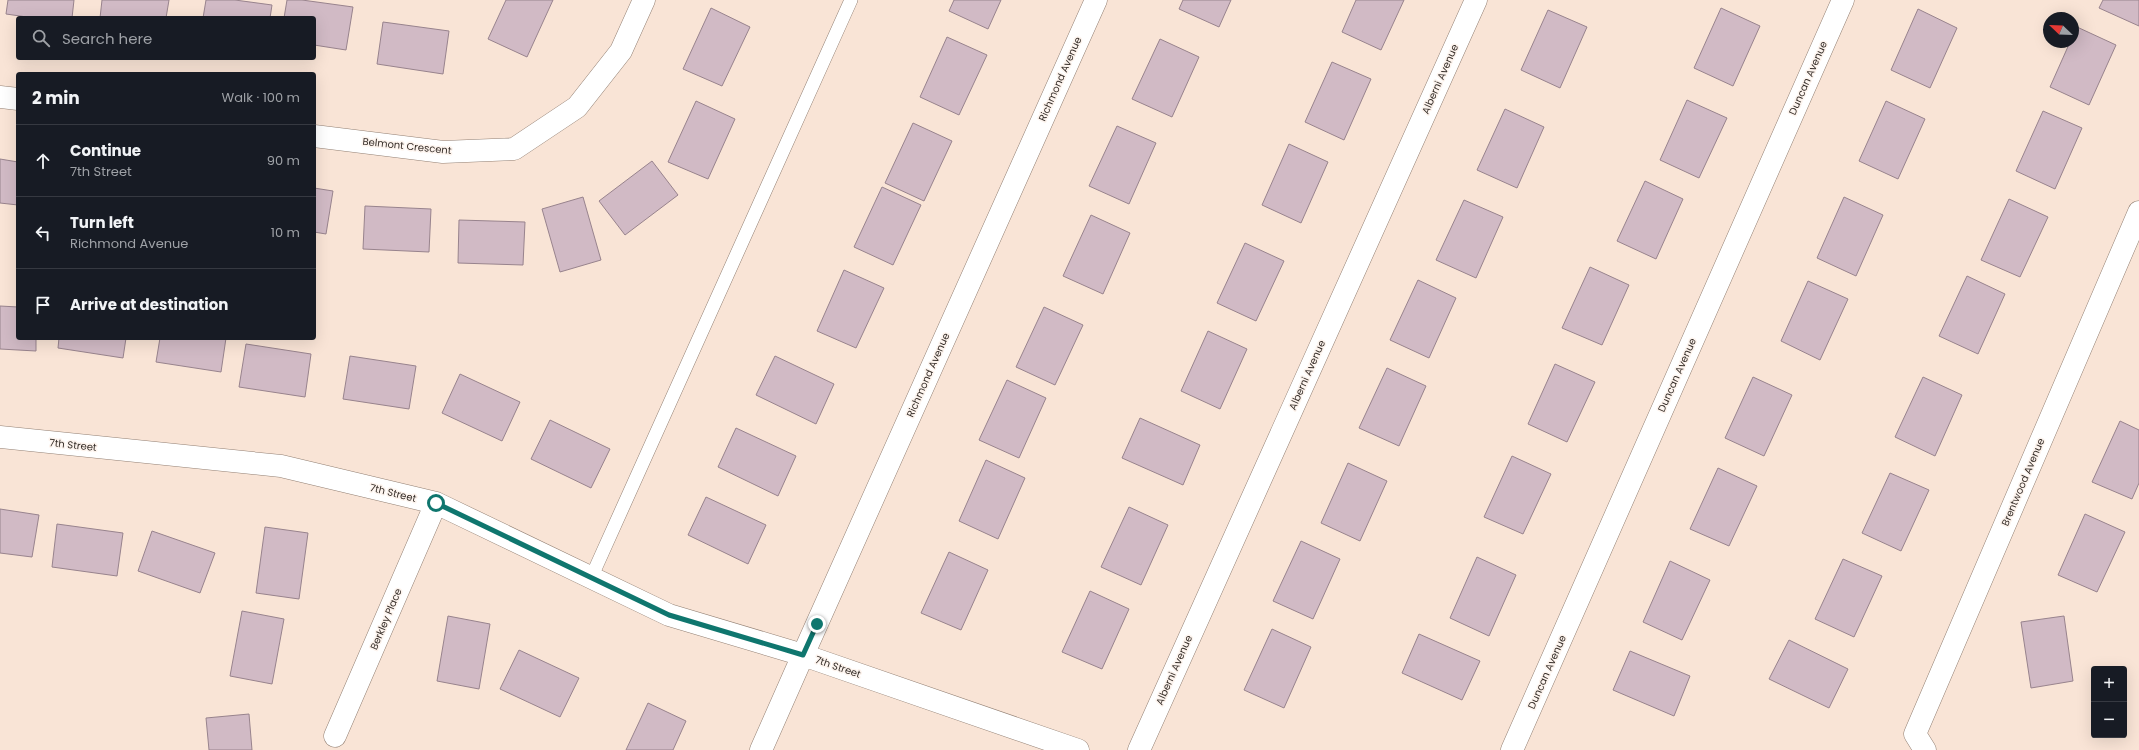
<!DOCTYPE html>
<meta charset="utf-8">
<style>
body{margin:0;font-family:Poppins,sans-serif;background:#20242c;color:#f1f3f6}
.controls{position:absolute;right:12px;bottom:12px;display:grid;overflow:hidden;border-radius:4px;box-shadow:0 4px 16px #0002}
.controls button{width:36px;height:36px;display:grid;place-items:center;padding:0;border:0;border-bottom:1px solid #363941;background:#171b24;color:#f1f3f6;font:20px sans-serif}
.compass{position:absolute;left:2043px;top:12px;width:36px;height:36px;border-radius:50%;background:#171b24;box-shadow:0 4px 16px #0002;rotate:293deg}
.stop{position:absolute;width:12px;height:12px;margin:-9px;border:3px solid #0f766e;border-radius:50%;background:#fff}
.stop.end{background:#0f766e;border-color:#fff;box-shadow:0 1px 4px #0008}
.list{margin:0;padding:0;list-style:none}
h2{display:flex;justify-content:space-between;align-items:center;height:52px;margin:0;padding:0 16px;font-size:17px}
h2 small{font-size:13px;font-weight:400;color:#9ea1a6}
.list li{display:grid;grid-template-columns:26px 1fr auto;gap:12px;align-items:center;box-sizing:border-box;height:72px;padding:0 16px;border-top:1px solid #363941}
.list b{display:block;font-size:15px;white-space:nowrap}
.list p{margin:0;font-size:13px;white-space:nowrap;color:#9ea1a6}
.list em{font-size:13px;font-style:normal;color:#9ea1a6}
.icon{flex:none;width:22px;height:22px;fill:none;stroke:currentColor;stroke-width:2;stroke-linecap:round;stroke-linejoin:round}
.map{position:relative;flex:none;width:2139px;height:750px;overflow:hidden}
.search{position:absolute;background:#171b24;box-shadow:0 4px 16px #0002;left:16px;top:16px;width:300px;height:44px;display:flex;align-items:center;gap:10px;box-sizing:border-box;padding:0 14px;border-radius:4px;color:#9ea1a6;font-size:15px}
.panel{position:absolute;background:#171b24;box-shadow:0 4px 16px #0002;left:16px;top:72px;width:300px;height:268px;border-radius:4px}
.map>svg:first-child{display:block}
</style>
<div class="map">
<svg width="2139" height="750" viewBox="0 0 2139 750">
<rect width="100%" height="100%" fill="#f9e4d6"/>
<path fill="#d1bac5" stroke="#98838d" d="M8,0H74L72,18H34L6,14Z
M102,0H169L166,18H100Z
M206,0H235L272,5L270,18H203Z
M287,0H302L353,7L346,50L314,45V18H284Z
M506,0H553L527,57L488,39Z
M954,0H1001L988,29L949,11Z
M1183,0H1231L1219,27L1179,9Z
M1356,0H1404L1381,50L1342,32Z
M2103,0H2139V26L2099,8Z
M711,8L750,27L722,86L683,69Z
M1721,8L1760,26L1733,86L1694,68Z
M1918,9L1957,28L1930,88L1891,70Z
M1548,10L1587,27L1560,88L1521,70Z
M383,22L449,31L443,74L377,64Z
M2077,27L2116,45L2089,105L2050,87L2070,42H2073V36Z
M947,37L987,55L959,115L920,97Z
M1160,39L1199,57L1172,117L1132,99Z
M1332,62L1371,79L1344,140L1305,122Z
M1687,100L1727,118L1699,178L1660,160Z
M696,101L735,119L708,179L668,162Z
M1886,101L1925,119L1898,179L1859,161Z
M1505,109L1544,127L1517,188L1477,170Z
M2043,111L2082,128L2055,189L2016,171Z
M913,123L952,141L924,201L885,183Z
M1117,126L1156,143L1129,204L1089,186Z
M1289,144L1328,162L1301,223L1262,205Z
M0,159L18,162V205L0,203Z
M652,161L678,195L625,235L599,201Z
M1645,181L1683,199L1656,259L1617,241Z
M882,187L921,205L893,265L854,247Z
M314,188L333,191L326,234L314,232Z
M583,197L601,260L560,272L542,209Z
M1844,197L1883,215L1856,276L1817,258Z
M2009,199L2048,217L2020,277L1981,260Z
M1464,200L1503,217L1476,278L1436,260Z
M365,206L431,209L429,252L363,249Z
M1091,215L1130,233L1103,294L1063,276Z
M459,220L525,222L523,265L458,263Z
M1245,243L1284,261L1256,321L1217,303Z
M1590,267L1629,285L1602,345L1562,328Z
M844,270L884,288L856,348L817,331Z
M1967,276L2005,294L1978,354L1939,336Z
M1418,280L1456,298L1429,358L1390,340Z
M1808,281L1848,299L1820,360L1781,341Z
M0,306L18,307V338H36V351L0,349Z
M1044,307L1083,325L1055,385L1016,367Z
M1208,331L1247,349L1220,409L1181,391Z
M59,338H126L123,358L58,348Z
M160,338H226L221,372L156,362Z
M246,344L311,354L305,397L239,387Z
M350,356L416,366L409,409L343,399Z
M775,356L834,384L816,424L756,395Z
M1555,364L1595,382L1567,442L1528,424Z
M1387,368L1426,386L1399,446L1359,428Z
M460,374L520,402L502,441L442,413Z
M1753,377L1792,395L1764,456L1725,438Z
M1923,377L1962,395L1935,456L1895,437Z
M1007,380L1046,398L1019,458L979,440Z
M1140,418L1200,445L1183,485L1122,458Z
M550,420L610,449L591,488L531,459Z
M2120,421L2139,430V483L2132,499L2092,482Z
M736,428L796,456L778,496L718,467Z
M1512,456L1551,474L1523,534L1484,517Z
M986,460L1025,478L998,539L959,521Z
M1348,463L1387,481L1360,541L1321,523Z
M1718,468L1757,486L1729,546L1690,529Z
M1890,473L1929,490L1901,551L1862,533Z
M706,497L766,525L748,564L688,535Z
M1129,507L1168,525L1141,585L1101,567Z
M0,509L39,515L32,557L0,553Z
M2085,514L2125,532L2097,592L2058,575Z
M57,524L123,533L117,576L52,567Z
M265,527L308,533L299,599L256,593Z
M152,531L215,553L200,593L138,571Z
M1301,541L1340,559L1313,619L1273,601Z
M949,552L988,570L961,630L921,613Z
M1477,557L1516,575L1489,636L1450,618Z
M1843,559L1882,576L1854,637L1815,619Z
M1670,561L1710,580L1682,640L1643,622Z
M1090,591L1129,609L1102,669L1062,652Z
M242,611L284,619L272,684L230,676Z
M448,616L490,624L479,689L437,681Z
M2064,616L2073,681L2031,688L2021,622Z
M1272,629L1311,647L1284,708L1244,690Z
M1419,634L1480,661L1462,700L1402,673Z
M1789,640L1848,669L1829,708L1769,679Z
M519,650L579,678L560,717L500,689Z
M1630,651L1690,676L1674,716L1613,690Z
M648,703L686,721L673,750H626Z
M249,714L252,750H209L206,718Z"/>
<g fill="none" stroke-linecap="round" stroke-linejoin="round">
<g stroke="#938074" stroke-width="14">
<path id="service" d="M591,578L851,0"/>
</g>
<g stroke="#938074" stroke-width="23">
<path id="minor" d="M0,97L18,99
M314,136L443,152L514,149L577,107L621,51L644,0
M0,437L281,466L436,503L669,615L803,655L1096,0
M335,736L436,503
M1139,750L1476,0
M1512,750L1843,0
M1925,750L1915,734L2139,212"/>
</g>
<g stroke="#938074" stroke-width="23">
<path id="tertiary" d="M761,750L803,655L1078,750"/>
</g>
<use href="#service" stroke="#fff" stroke-width="13"/>
<use href="#minor" stroke="#fff" stroke-width="22"/>
<use href="#tertiary" stroke="#fff" stroke-width="22"/>
</g>
<g fill="none" stroke-linecap="round" stroke-linejoin="round">
<path stroke="#0f766e" stroke-width="5" d="M436,503L669,615L803,655L817,624"/>
</g>
<g text-anchor="middle" dominant-baseline="central" stroke-width="3" stroke-linejoin="round" paint-order="stroke">
<g font-size="10" fill="#352d28" stroke="#fdf4ee">
<text transform="translate(1808 78) rotate(-66)">Duncan Avenue</text>
<text transform="translate(1060 79) rotate(-66)">Richmond Avenue</text>
<text transform="translate(1440 79) rotate(-66)">Alberni Avenue</text>
<text transform="translate(407 146) rotate(6)">Belmont Crescent</text>
<text transform="translate(928 375) rotate(-66)">Richmond Avenue</text>
<text transform="translate(1307 375) rotate(-66)">Alberni Avenue</text>
<text transform="translate(1677 375) rotate(-66)">Duncan Avenue</text>
<text transform="translate(73 445) rotate(6)">7th Street</text>
<text transform="translate(2023 482) rotate(-67)">Brentwood Avenue</text>
<text transform="translate(393 493) rotate(14)">7th Street</text>
<text transform="translate(386 619) rotate(-67)">Berkley Place</text>
<text transform="translate(838 667) rotate(19)">7th Street</text>
<text transform="translate(1174 670) rotate(-66)">Alberni Avenue</text>
<text transform="translate(1547 672) rotate(-66)">Duncan Avenue</text>
</g>
</g>
</svg>
<div class="controls">
<button>+</button>
<button>−</button>
</div>
<svg class="compass" viewBox="-18 -18 36 36"><path d="M0-13l5 13h-10z" fill="#e53935"/><path d="M0 13l5-13h-10z" fill="#9ea1a6"/></svg>
<div class="stop" style="left:436px;top:503px"></div>
<div class="stop end" style="left:817px;top:624px"></div>
<div class="search"><svg class="icon" aria-label="search" viewBox="0 0 24 24"><circle cx="10" cy="10" r="6"/><path d="M15 15l6 6"/></svg>Search here</div>
<section class="panel">
<h2>2 min<small>Walk · 100 m</small></h2>
<ul class="list">
<li><svg class="icon" aria-label="ahead" viewBox="0 0 24 24"><path d="M12 20V5M6 11l6-6 6 6"/></svg><div><b>Continue</b><p>7th Street</p></div><em>90 m</em></li>
<li><svg class="icon" aria-label="left" viewBox="0 0 24 24"><path d="M17 20v-9H6M10 6l-5 5 5 5"/></svg><div><b>Turn left</b><p>Richmond Avenue</p></div><em>10 m</em></li>
<li><svg class="icon" aria-label="arrive" viewBox="0 0 24 24"><path d="M6 21V4h12l-3 4 3 4H6"/></svg><div><b>Arrive at destination</b></div></li>
</ul>
</section>
</div>
